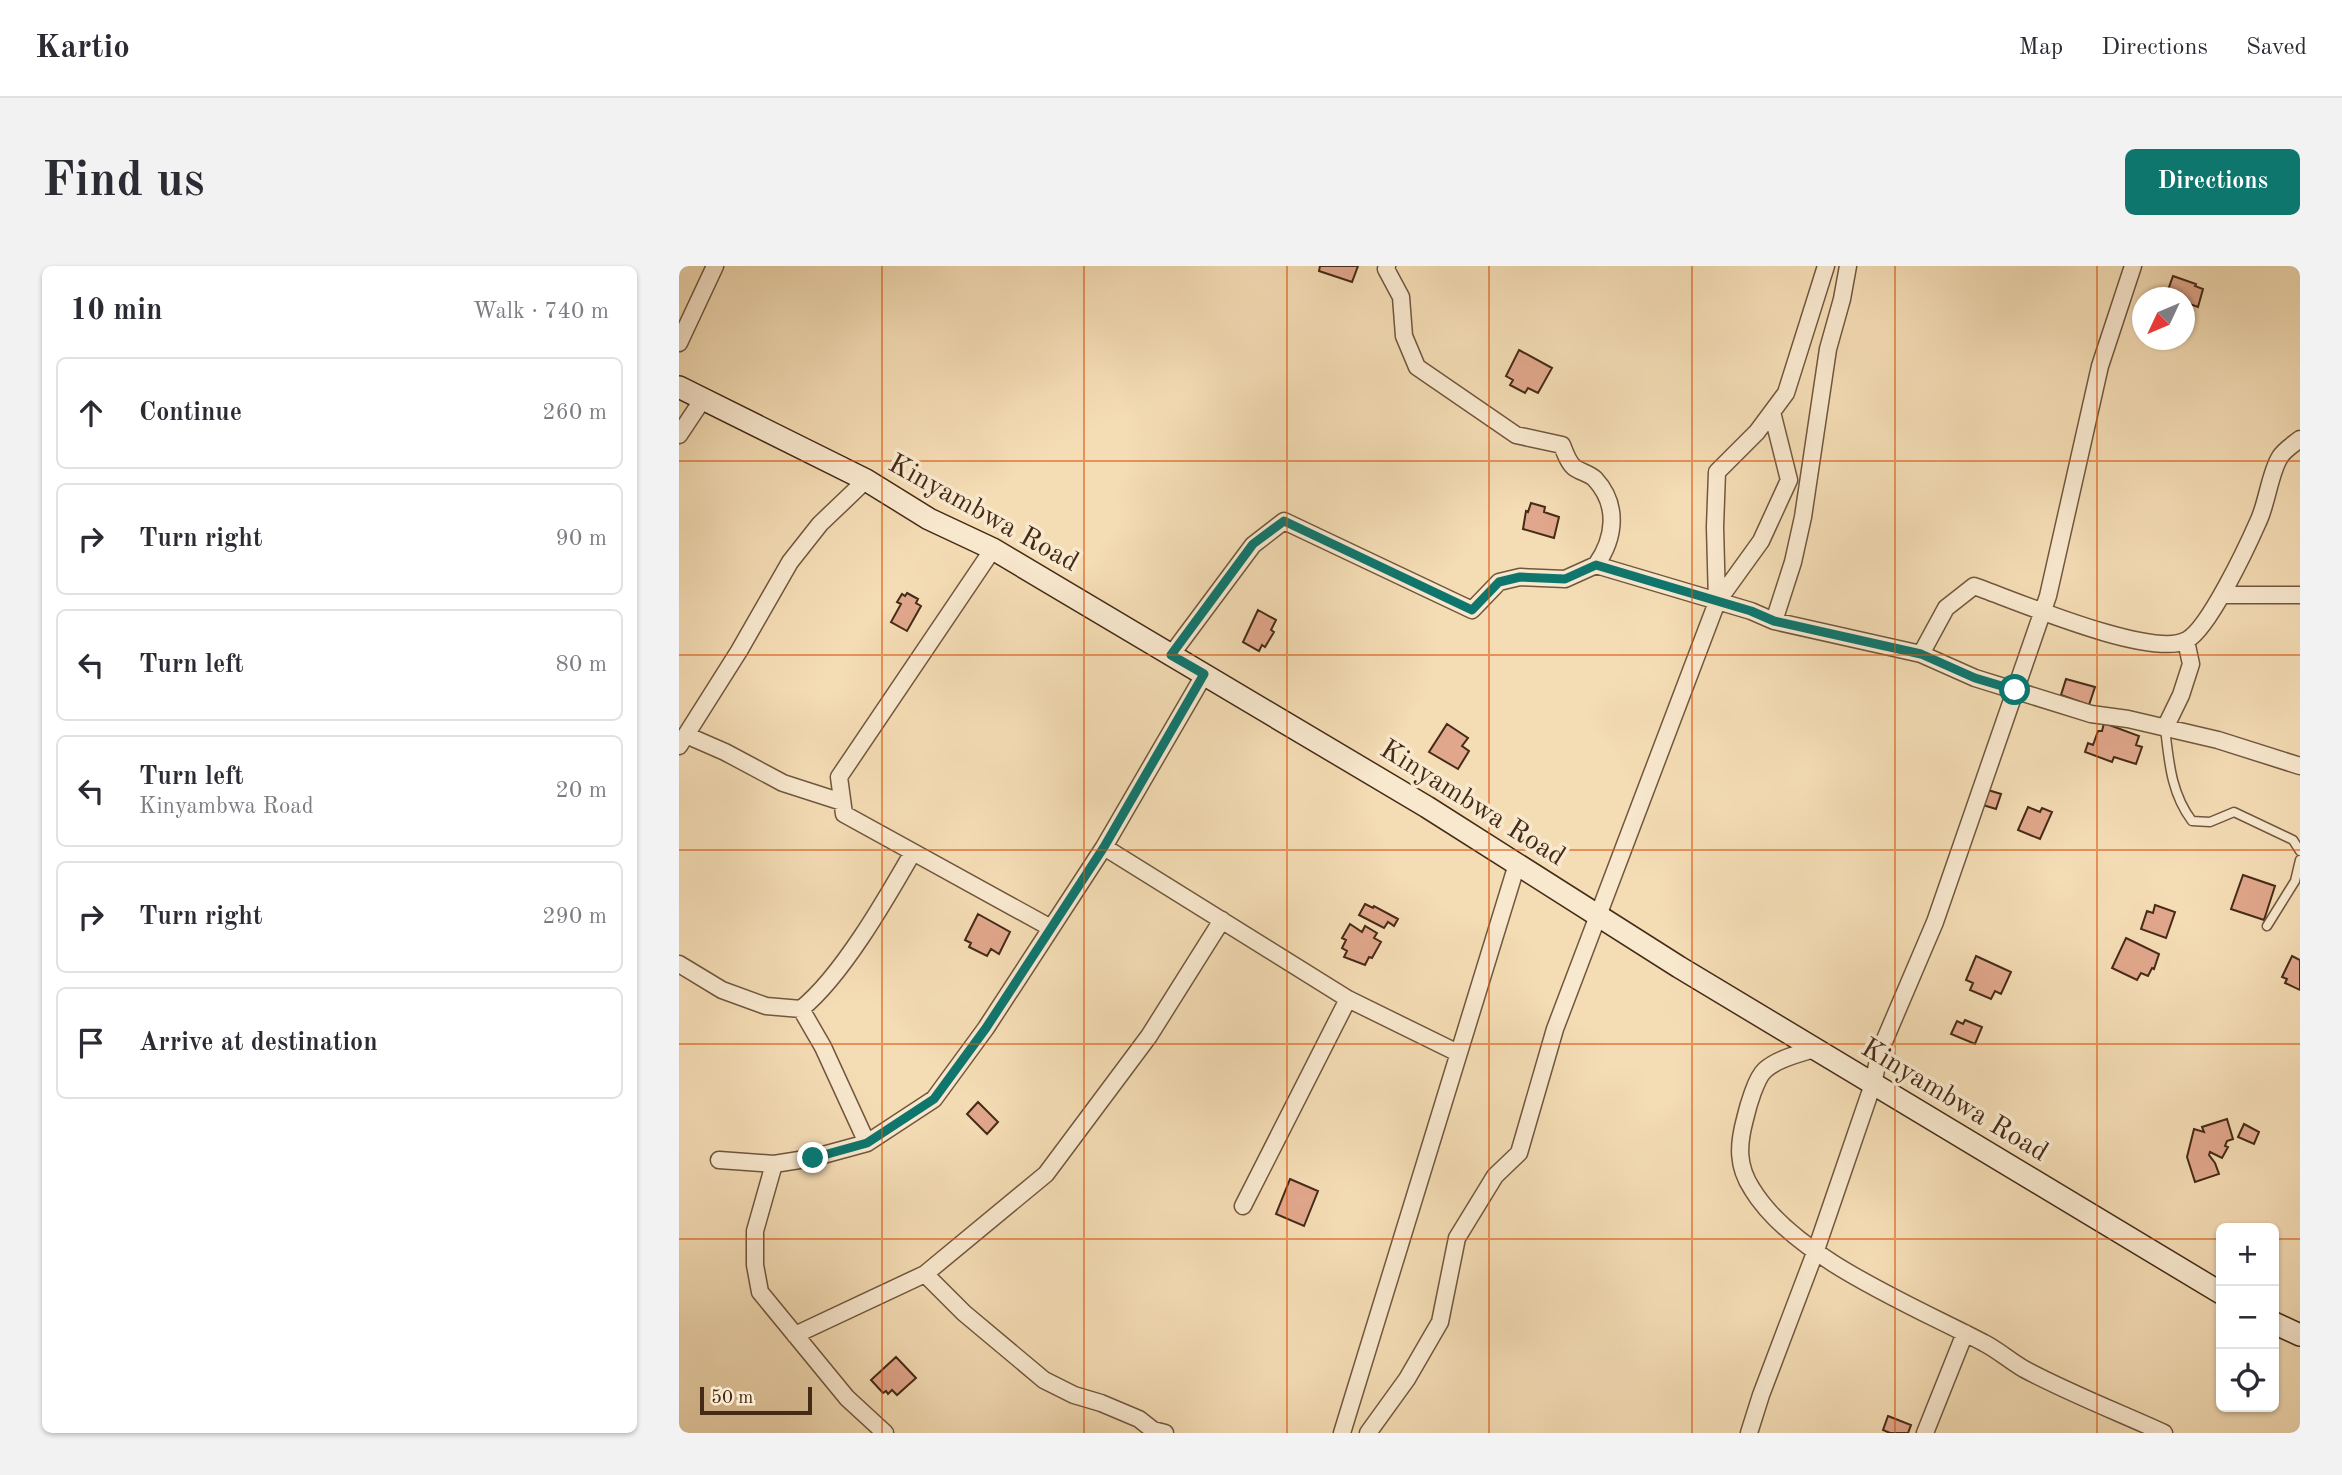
<!DOCTYPE html>
<meta charset="utf-8">
<style>
body{margin:0;font-family:"Old Standard TT",serif;background:#f2f2f3;color:#2b2b33}
.controls{position:absolute;right:21px;bottom:21px;display:grid;overflow:hidden;border-radius:10px;box-shadow:0 2px 5px #0004}
.controls button{width:63px;height:63px;display:grid;place-items:center;padding:0;border:0;border-bottom:2px solid #e1e1e2;background:#fff;color:#2b2b33;font:35px sans-serif}
.compass{position:absolute;left:1453px;top:21px;width:63px;height:63px;border-radius:50%;background:#fff;box-shadow:0 2px 5px #0004;rotate:226deg}
.scale{position:absolute;left:21px;bottom:18px;width:112px;box-sizing:border-box;padding-left:7px;border:4px solid #452b17;border-top:0;font-size:19px;line-height:24px;white-space:nowrap;color:#452b17;-webkit-text-stroke:5px #f8e8ce;paint-order:stroke}
.stop{position:absolute;width:21px;height:21px;margin:-16px;border:5px solid #0f766e;border-radius:50%;background:#fff}
.stop.end{background:#0f766e;border-color:#fff;box-shadow:0 2px 7px #0008}
.list{margin:0;padding:0;list-style:none}
h2{display:flex;justify-content:space-between;align-items:center;height:91px;margin:0;padding:0 28px;font-size:30px}
h2 small{font-size:23px;font-weight:400;color:#7c7c81}
.list li{display:grid;grid-template-columns:46px 1fr auto;gap:21px;align-items:center;box-sizing:border-box;height:112px;margin:0 14px 14px;padding:0 14px;border:2px solid #e1e1e2;border-radius:10px}
.list b{display:block;font-size:26px;white-space:nowrap}
.list p{margin:0;font-size:23px;white-space:nowrap;color:#7c7c81}
.list em{font-size:23px;font-style:normal;color:#7c7c81}
.icon{flex:none;width:38px;height:38px;fill:none;stroke:currentColor;stroke-width:2;stroke-linecap:round;stroke-linejoin:round}
.map{position:relative;flex:none;width:1621px;height:1167px;overflow:hidden;border-radius:10px}
header{display:flex;align-items:center;gap:42px;box-sizing:border-box;height:98px;padding:0 35px;background:#fff;border-bottom:2px solid #e1e1e2}
header strong{font-size:33px}
nav{display:flex;gap:38px;margin-inline-start:auto;font-size:24px}
.intro{display:flex;align-items:center;justify-content:space-between;box-sizing:border-box;height:168px;padding:0 42px}
h1{margin:0;font-size:49px}
.button{padding:18px 32px;border-radius:10px;background:#0f766e;color:#fff;font-size:24px;font-weight:700}
main{display:flex;gap:42px;padding:0 42px}
aside{flex:1;background:#fff;border-radius:10px;box-shadow:0 2px 5px #0004}
.map>svg:first-child{display:block}
</style>
<header>
<strong>Kartio</strong>
<nav><a>Map</a><a>Directions</a><a>Saved</a></nav>
</header>
<div class="intro"><h1>Find us</h1><a class="button">Directions</a></div>
<main>
<aside>
<h2>10 min<small>Walk · 740 m</small></h2>
<ul class="list">
<li><svg class="icon" aria-label="ahead" viewBox="0 0 24 24"><path d="M12 20V5M6 11l6-6 6 6"/></svg><div><b>Continue</b></div><em>260 m</em></li>
<li><svg class="icon" aria-label="right" viewBox="0 0 24 24"><path d="M7 20v-9h11M14 6l5 5-5 5"/></svg><div><b>Turn right</b></div><em>90 m</em></li>
<li><svg class="icon" aria-label="left" viewBox="0 0 24 24"><path d="M17 20v-9H6M10 6l-5 5 5 5"/></svg><div><b>Turn left</b></div><em>80 m</em></li>
<li><svg class="icon" aria-label="left" viewBox="0 0 24 24"><path d="M17 20v-9H6M10 6l-5 5 5 5"/></svg><div><b>Turn left</b><p>Kinyambwa Road</p></div><em>20 m</em></li>
<li><svg class="icon" aria-label="right" viewBox="0 0 24 24"><path d="M7 20v-9h11M14 6l5 5-5 5"/></svg><div><b>Turn right</b></div><em>290 m</em></li>
<li><svg class="icon" aria-label="arrive" viewBox="0 0 24 24"><path d="M6 21V4h12l-3 4 3 4H6"/></svg><div><b>Arrive at destination</b></div></li>
</ul>
</aside>
<div class="map">
<svg width="1621" height="1167" viewBox="0 0 1621 1167">
<rect width="100%" height="100%" fill="#f4dcb4"/>
<filter id="stains"><feTurbulence type="fractalNoise" baseFrequency=".00286" numOctaves="4"/><feColorMatrix values="0 0 0 0 .2 0 0 0 0 .09 0 0 0 0 .02 0 0 0 .5 -.17"/></filter>
<radialGradient id="worn" r=".72"><stop offset=".6" stop-color="#630" stop-opacity="0"/><stop offset="1" stop-color="#630" stop-opacity=".3"/></radialGradient>
<path fill="#e1a78c" stroke="#452b17" stroke-width="2" d="M641,0H679L673,16L640,5Z
M1494,10L1517,18L1516,20L1524,23L1519,41L1508,37L1506,44V32H1493L1495,27L1489,24Z
M840,84L873,102L859,127L849,122L846,127L831,119L834,114L827,110Z
M852,237L866,241L865,246L880,251L875,272L844,263L847,245L849,246Z
M228,327L239,333L237,337L242,340L228,365L212,356L222,338L218,336L223,328L226,330Z
M579,344L597,354L592,364L595,366L586,381L583,379L580,385L564,376Z
M1387,413L1416,421L1410,439L1382,429Z
M1425,457L1460,470L1457,479L1463,481L1457,498L1435,491L1433,496L1406,486L1409,477L1414,479L1419,465H1423Z
M768,458L789,472L783,480L790,485L779,503L750,486Z
M1309,524L1322,528L1317,543L1304,539Z
M1349,541L1361,546L1363,542L1373,546L1361,573L1339,564Z
M1564,609L1596,620L1585,654L1552,643Z
M686,638L694,642L695,640L719,653L715,660L709,656L705,662L680,649Z
M1476,639L1496,646L1487,672L1462,663L1468,645L1474,647Z
M299,648L331,666L320,688L312,683L308,690L290,681L292,677L286,674Z
M671,658L683,666L686,660L698,667L695,672L702,676L693,692L690,691L686,699L665,691L668,685L663,682L667,674L663,672Z
M1447,672L1480,688L1475,703L1473,702L1469,710L1462,707L1458,714L1433,702Z
M1297,690L1332,706L1322,728L1316,725L1312,733L1291,724L1294,717L1287,714Z
M1613,690L1621,694V724L1606,717L1608,713L1603,711Z
M1286,754L1303,761L1296,778L1272,768L1278,755L1284,758Z
M299,836L319,856L308,868L288,848Z
M1548,853L1554,873L1548,875L1546,880L1549,881L1543,892L1531,886L1530,889L1536,897L1540,908L1516,916L1508,891L1515,863L1525,866L1523,861Z
M1565,858L1580,866L1575,878L1559,871Z
M611,913L639,925L625,960L597,948Z
M217,1091L237,1112L218,1129L213,1124L209,1128L207,1125L204,1127L192,1114Z
M1209,1150L1232,1159L1229,1167H1211L1204,1164Z"/>
<g fill="none" stroke-linecap="round" stroke-linejoin="round">
<g stroke="#71573e" stroke-width="11">
<path id="lane" d="M1486,462C1490,496 1492,527 1513,555L1531,556L1555,546L1614,574L1621,585
M1588,660L1616,615L1621,594"/>
</g>
<g stroke="#71573e" stroke-width="19">
<path id="street" d="M708,0L707,3L722,31L725,70L738,101L837,169L883,179C886,187 890,198 896,202C902,206 911,208 916,213C940,239 936,272 917,299
M0,77L36,0
M0,169L24,133
M314,283L160,511L165,548L372,662
M1543,329H1621
M1038,336L1082,275L1110,214L1093,146
M1095,355L1114,296L1124,251L1149,83L1163,33L1169,0
M1242,388L1267,342L1295,320C1335,334 1474,394 1508,374C1530,362 1568,281 1579,256C1588,238 1591,206 1601,191C1605,184 1615,178 1621,173
M492,389L574,279L605,255L793,344L820,316L841,311L886,313L917,299L1072,345L1095,355L1242,388L1296,412L1412,448L1449,453L1539,474L1621,500
M1486,462L1502,429L1512,398L1507,375
M7,469L46,486L104,517L163,536
M0,480L60,385L111,296L141,258L187,214
M425,581L525,409
M0,698L43,724L87,740L122,743C163,710 207,633 234,586
M122,743L144,781L188,877
M1135,783C1119,788 1098,793 1086,804C1077,812 1069,840 1066,853C1059,879 1058,900 1073,923C1115,992 1235,1040 1305,1077C1319,1084 1331,1095 1345,1103C1390,1127 1439,1146 1485,1167
M40,894L95,898L133,892L188,877L255,833L307,762L425,581L669,733
M95,898L76,965V999L81,1026L168,1132L206,1167
M564,940L669,733L779,787
M246,1008L285,1047L365,1114L395,1129L422,1137L460,1153L474,1164L486,1167
M116,1069L246,1008L367,908L470,770L543,654
M663,1167L838,598
M689,1167L728,1113L761,1056L778,972L816,910L840,887L876,763L1038,336L1036,261L1038,206L1078,166L1107,127L1147,0
M1070,1167L1082,1129L1137,984L1194,818L1201,785L1256,656L1369,330L1421,100L1454,0
M1246,1167L1286,1067"/>
</g>
<g stroke="#452b17" stroke-width="24">
<path id="secondary" d="M0,121L187,214L250,253L314,283L748,541L1000,701L1542,1027
M1595,1057L1621,1069"/>
</g>
<use href="#lane" stroke="#f8e8ce" stroke-width="8"/>
<use href="#street" stroke="#f8e8ce" stroke-width="16"/>
<use href="#secondary" stroke="#f8e8ce" stroke-width="21"/>
</g>
<g fill="none" stroke-linecap="round" stroke-linejoin="round">
<path stroke="#0f766e" stroke-width="9" d="M134,892L188,877L255,833L307,762L425,581L525,408L492,389L574,278L605,255L793,344L820,316L841,311L886,313L917,299L1072,345L1095,355L1242,388L1296,412L1336,424"/>
</g>
<path fill="none" stroke="#d8540d" stroke-width="2" stroke-opacity="0.55" d="M203,0V1167M405,0V1167M608,0V1167M810,0V1167M1013,0V1167M1216,0V1167M1418,0V1167M0,195H1621M0,389H1621M0,584H1621M0,778H1621M0,973H1542M1595,973H1621"/>
<g text-anchor="middle" dominant-baseline="central" stroke-width="7" stroke-linejoin="round" paint-order="stroke">
<g font-size="28" fill="#452b17" stroke="#f8e8ce">
<text transform="translate(304 248) rotate(29)">Kinyambwa Road</text>
<text transform="translate(793 538) rotate(32)">Kinyambwa Road</text>
<text transform="translate(1275 835) rotate(31)">Kinyambwa Road</text>
</g>
</g>
<rect width="100%" height="100%" filter="url(#stains)"/>
<rect width="100%" height="100%" fill="url(#worn)"/>
</svg>
<div class="controls">
<button>+</button>
<button>−</button>
<button><svg class="icon" aria-label="locate" viewBox="0 0 24 24"><circle cx="12" cy="12" r="6"/><path d="M12 2v4M12 18v4M2 12h4M18 12h4"/></svg></button>
</div>
<svg class="compass" viewBox="-18 -18 36 36"><path d="M0-13l5 13h-10z" fill="#e53935"/><path d="M0 13l5-13h-10z" fill="#7c7c81"/></svg>
<div class="scale">50 m</div>
<div class="stop" style="left:1336px;top:424px"></div>
<div class="stop end" style="left:134px;top:892px"></div>
</div>
</main>
